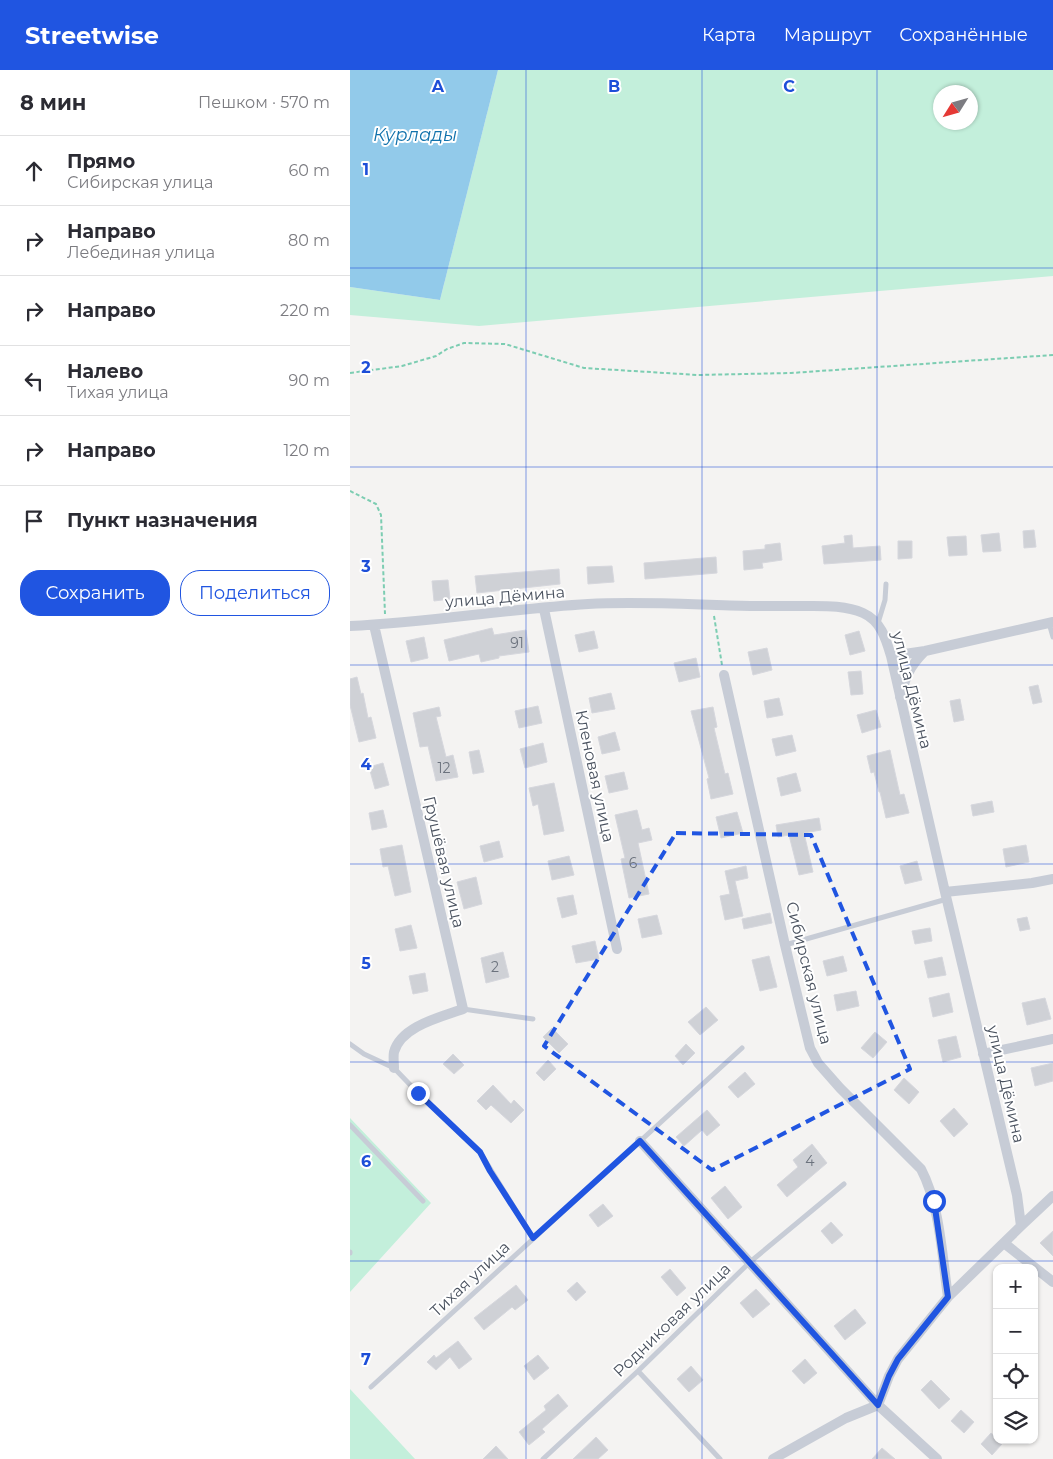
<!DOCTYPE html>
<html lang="ru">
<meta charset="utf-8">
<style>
body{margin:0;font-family:Montserrat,sans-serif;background:#f2f2f3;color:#2b2b33}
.controls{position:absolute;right:15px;bottom:15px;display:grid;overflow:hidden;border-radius:10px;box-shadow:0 1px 4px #0004}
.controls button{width:45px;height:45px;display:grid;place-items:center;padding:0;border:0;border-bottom:1px solid #e1e1e2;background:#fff;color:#2b2b33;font:25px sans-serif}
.compass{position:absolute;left:583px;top:15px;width:45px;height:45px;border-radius:50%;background:#fff;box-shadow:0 1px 4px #0004;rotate:233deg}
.stop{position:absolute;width:15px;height:15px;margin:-11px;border:4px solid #2055e1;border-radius:50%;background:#fff}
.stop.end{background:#2055e1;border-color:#fff;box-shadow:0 1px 5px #0008}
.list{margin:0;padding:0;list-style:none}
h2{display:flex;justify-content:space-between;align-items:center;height:65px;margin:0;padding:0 20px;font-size:21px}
h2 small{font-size:16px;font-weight:400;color:#7c7c81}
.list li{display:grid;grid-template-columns:32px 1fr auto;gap:15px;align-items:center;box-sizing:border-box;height:70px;padding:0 20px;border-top:1px solid #e1e1e2}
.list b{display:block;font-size:19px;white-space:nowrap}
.list p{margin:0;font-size:16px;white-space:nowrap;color:#7c7c81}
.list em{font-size:16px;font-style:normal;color:#7c7c81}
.actions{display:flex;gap:10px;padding:15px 20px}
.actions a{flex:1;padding:11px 0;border:1px solid #2055e1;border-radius:20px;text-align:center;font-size:18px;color:#2055e1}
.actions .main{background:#2055e1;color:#fff}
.icon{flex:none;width:28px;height:28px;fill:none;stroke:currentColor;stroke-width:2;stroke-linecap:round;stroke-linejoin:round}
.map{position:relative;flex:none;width:703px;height:1389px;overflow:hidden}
header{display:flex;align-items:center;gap:30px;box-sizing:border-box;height:70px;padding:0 25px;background:#2055e1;color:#fff}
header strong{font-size:24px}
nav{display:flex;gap:28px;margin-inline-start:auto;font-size:18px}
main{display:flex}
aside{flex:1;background:#fff}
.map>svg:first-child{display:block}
</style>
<header>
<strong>Streetwise</strong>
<nav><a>Карта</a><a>Маршрут</a><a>Сохранённые</a></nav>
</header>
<main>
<aside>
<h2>8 мин<small>Пешком · 570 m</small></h2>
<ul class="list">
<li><svg class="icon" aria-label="ahead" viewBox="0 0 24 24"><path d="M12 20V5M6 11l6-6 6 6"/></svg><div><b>Прямо</b><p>Сибирская улица</p></div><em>60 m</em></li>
<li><svg class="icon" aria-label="right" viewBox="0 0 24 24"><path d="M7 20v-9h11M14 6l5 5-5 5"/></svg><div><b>Направо</b><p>Лебединая улица</p></div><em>80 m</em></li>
<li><svg class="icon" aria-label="right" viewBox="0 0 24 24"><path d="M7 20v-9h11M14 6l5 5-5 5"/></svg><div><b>Направо</b></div><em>220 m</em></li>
<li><svg class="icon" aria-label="left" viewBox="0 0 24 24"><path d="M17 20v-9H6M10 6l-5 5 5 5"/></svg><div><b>Налево</b><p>Тихая улица</p></div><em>90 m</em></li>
<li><svg class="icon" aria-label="right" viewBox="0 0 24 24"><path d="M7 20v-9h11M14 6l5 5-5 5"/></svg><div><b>Направо</b></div><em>120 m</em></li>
<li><svg class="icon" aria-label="arrive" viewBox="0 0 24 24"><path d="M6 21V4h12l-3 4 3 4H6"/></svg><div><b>Пункт назначения</b></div></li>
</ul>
<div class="actions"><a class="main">Сохранить</a><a>Поделиться</a></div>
</aside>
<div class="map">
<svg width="703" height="1389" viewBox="0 0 703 1389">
<rect width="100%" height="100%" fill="#f4f3f2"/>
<path fill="#c3efdb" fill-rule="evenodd" d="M148,0H703V206L129,256L0,245V217L90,230ZM590,22H620V52H590Z
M0,1048L81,1133L0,1222Z
M0,1319L65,1389H0Z"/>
<path fill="#92caea" d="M0,0H148L90,230L0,217Z"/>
<path fill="#cfd1d6" stroke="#d6d7dd" d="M684,460L686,477L674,478L673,461Z
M649,463L651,481L633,482L631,465Z
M502,465L503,478L530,476L531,490L474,494L472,476L495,473L494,466Z
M616,466L617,485L599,486L597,467Z
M548,471H562V488L548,489Z
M430,473L432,490L412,493L413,498L394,500L393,481L415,479V475Z
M366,487L367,503L295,509L294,493Z
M262,496L264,512L238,514L237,497Z
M209,499L210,514L127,523L125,506Z
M98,510L100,529L84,531L82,511Z
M142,558L144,565L176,560L179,582L149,586V588L131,592L129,584L99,591L94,570Z
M244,561L248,578L229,582L225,565Z
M509,561L515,581L500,585L495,565Z
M74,567L78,588L61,592L56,571Z
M417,578L422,600L403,605L398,582Z
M346,588L350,607L329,612L324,593Z
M511,601L513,624L501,625L498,602Z
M7,607L11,624L13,623L18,648L21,647L26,668L9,672L0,635V609Z
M688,615L692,632L683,634L679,617Z
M261,623L265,639L242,643L239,628Z
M429,628L433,645L417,648L414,631Z
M610,629L614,650L604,652L600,631Z
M188,636L192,653L169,658L165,641Z
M89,637L91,646L86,647L96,687L103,685L108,707L86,711L78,676L70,677L63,643Z
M363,637L367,657L364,658L375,704L378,703L383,724L361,729L357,709L359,708L341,641Z
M526,640L531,657L512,663L507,645Z
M265,662L270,680L252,684L248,667Z
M442,665L446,681L426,686L422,669Z
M193,673L197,692L175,698L170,679Z
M129,680L134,702L123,704L119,682Z
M540,680L550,725L554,724L559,743L536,748L530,722H529L524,702L521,703L517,686Z
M33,693L39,715L25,719L19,697Z
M274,702L278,719L259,723L255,706Z
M446,703L451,721L431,726L427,708Z
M204,713L214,761L194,765L188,734L183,736L179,718Z
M642,731L644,742L623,746L621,735Z
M33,740L37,757L22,760L19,743Z
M287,740L292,760L299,758L302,770L288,773L299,824L279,828L271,789L275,788L265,745Z
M387,742L393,763L371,768L366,747Z
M469,748L471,760L454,763L463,802L449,805L439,765L428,767L426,755Z
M149,771L153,787L134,792L130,776Z
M52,775L61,822L45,826L38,796L33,797L30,779Z
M676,775L679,792L656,797L653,779Z
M219,786L224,805L202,810L198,791Z
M567,791L572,810L555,814L550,796Z
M396,796L398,808L385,811L393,846L375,850L370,826L380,824L375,801Z
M126,807L132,834L114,839L107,812Z
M223,825L227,844L212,848L207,828Z
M420,843L422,853L394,859L392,849Z
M307,845L312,864L292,868L288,849Z
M677,847L680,859L670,861L667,849Z
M61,855L67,878L50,881L45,859Z
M580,858L582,871L565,874L562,861Z
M245,871L249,889L226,893L222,876Z
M153,882L159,907L136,913L131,888Z
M419,886L427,917L410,921L402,890Z
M493,886L497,901L477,906L473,891Z
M592,887L596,905L578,908L574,891Z
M75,903L78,921L63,924L59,906Z
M506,921L509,936L487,941L484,925Z
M599,923L603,942L583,947L579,928Z
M695,928L701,949L677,955L672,933Z
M356,937L368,950L350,965L338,952Z
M202,958L218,974L209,983L193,967Z
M525,962L537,972L523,988L511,978Z
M606,966L611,987L593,992L588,970Z
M336,974L345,983L333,995L325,986Z
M103,984L114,995L104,1004L93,994Z
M198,990L206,999L194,1011L186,1003Z
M703,993V1011L685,1016L681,998Z
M395,1002L405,1014L388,1028L378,1017Z
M554,1008L569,1022L559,1034L544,1020Z
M143,1015L161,1034L164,1030L174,1040L161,1053L141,1035L136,1040L127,1031Z
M604,1038L618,1054L604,1067L590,1051Z
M357,1040L370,1055L357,1066L352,1060L334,1076L326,1067Z
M462,1074L477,1093L437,1127L427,1115L448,1097L443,1090Z
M375,1116L392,1137L378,1149L361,1128Z
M253,1134L263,1146L248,1157L239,1145Z
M481,1152L493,1165L482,1174L471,1161Z
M703,1161V1186L690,1173Z
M320,1199L336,1218L327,1226L311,1207Z
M227,1212L236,1222L226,1231L217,1221Z
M166,1215L178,1230L165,1240L162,1237L134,1260L124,1248Z
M406,1219L420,1234L403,1248L390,1233Z
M505,1239L516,1253L495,1270L484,1256Z
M108,1271L122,1289L109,1299L100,1287L86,1300L77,1292L84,1285L86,1288Z
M188,1285L199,1298L184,1310L174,1296Z
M455,1289L467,1303L454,1314L442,1301Z
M341,1296L353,1310L339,1322L327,1309Z
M581,1310L600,1329L589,1339L571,1320Z
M208,1324L218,1336L192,1359L195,1362L179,1375L169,1362L196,1340L194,1336Z
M611,1340L624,1352L614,1363L601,1351Z
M641,1363L647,1368V1370H649L652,1374L642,1385L631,1374Z
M246,1367L258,1380L248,1389H223Z
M146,1376L158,1389H133Z
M532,1378L545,1389H522Z"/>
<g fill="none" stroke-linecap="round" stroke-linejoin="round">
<path stroke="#7ccdb2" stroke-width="2" stroke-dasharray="4 2.5" stroke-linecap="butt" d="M0,303L52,296L86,286L97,279L114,273L155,274L234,298L348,305L441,303L703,285
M0,421L26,434L31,445L35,544
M364,546L372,595"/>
<path stroke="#c7ccd6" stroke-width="5" d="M528,553L535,530L536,514
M699,553L703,567
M435,875L597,829
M113,939L183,949
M0,974L14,984L44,998L68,1023L130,1082L183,1168
M0,1055L73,1131
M0,1182V1183
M288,1301L370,1389
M21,1317L392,978
M193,1389L288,1301L400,1192L494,1114"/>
<path stroke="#c7ccd6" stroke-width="10" d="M194,539L267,879
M24,555L113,939C91,947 51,956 44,982C43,987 44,993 44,998
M0,556C79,552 158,539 238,534C292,531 346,535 400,536C418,536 436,536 454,536C473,536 495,535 513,543C531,551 536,569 541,586L595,822L667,1125L671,1156
M541,586L575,581L703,552
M374,605L435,875L460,978L468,993L490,1018L571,1099C590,1135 592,1186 598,1227
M550,627C556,606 559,597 575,581
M595,822L682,813L703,809
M633,984L703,969
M290,1071L528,1335L587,1389
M654,1173L703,1212
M423,1389L496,1348L528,1335L539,1306L548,1289L598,1227L671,1156L703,1126"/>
</g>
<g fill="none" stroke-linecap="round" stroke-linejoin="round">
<path stroke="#2055e1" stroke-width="6" d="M68,1023L130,1082L140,1101L183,1168L290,1071L528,1335L539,1306L548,1289L598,1227L584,1131"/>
</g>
<path fill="none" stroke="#2055e1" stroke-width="4" stroke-dasharray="10 6" stroke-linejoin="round" d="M326,763L461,765L560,999L362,1100L194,976Z"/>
<path fill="none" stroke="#1d4ed8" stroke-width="1" stroke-opacity="0.55" d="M176,0V1389M352,0V1389M527,0V1389M0,198H703M0,397H703M0,595H703M0,794H703M0,992H703M0,1191H703"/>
<g text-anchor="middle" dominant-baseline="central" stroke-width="4" stroke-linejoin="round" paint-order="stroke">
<g font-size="14" fill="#6b727d">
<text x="167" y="573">91</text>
<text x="94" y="698">12</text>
<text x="283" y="793">6</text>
<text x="145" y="897">2</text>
<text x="460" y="1091">4</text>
</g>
<g font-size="16" fill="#4a525f" stroke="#fff">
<text transform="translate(155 527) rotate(-5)">улица Дёмина</text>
<text transform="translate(562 620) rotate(76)">улица Дёмина</text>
<text transform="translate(245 706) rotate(78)">Кленовая улица</text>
<text transform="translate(94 792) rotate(77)">Грушёвая улица</text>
<text transform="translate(459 903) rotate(76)">Сибирская улица</text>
<text transform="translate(656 1014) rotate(77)">улица Дёмина</text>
<text transform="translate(120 1209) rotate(-43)">Тихая улица</text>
<text transform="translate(322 1250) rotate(-44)">Родниковая улица</text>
</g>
<g font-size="18" font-style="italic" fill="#1172ac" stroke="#fff">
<text x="65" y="65">Курлады</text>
</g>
</g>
<g font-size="16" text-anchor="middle" font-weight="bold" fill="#1d4ed8" stroke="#fff" stroke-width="4" stroke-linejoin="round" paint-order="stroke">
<text x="88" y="22">A</text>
<text x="264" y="22">B</text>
<text x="439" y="22">C</text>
<text x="16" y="105">1</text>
<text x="16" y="303">2</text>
<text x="16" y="502">3</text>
<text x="16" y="700">4</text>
<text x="16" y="899">5</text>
<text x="16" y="1097">6</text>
<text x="16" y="1295">7</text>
</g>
</svg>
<div class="controls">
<button>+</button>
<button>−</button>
<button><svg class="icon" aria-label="locate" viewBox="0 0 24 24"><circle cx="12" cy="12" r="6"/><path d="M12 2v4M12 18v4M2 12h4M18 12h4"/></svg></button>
<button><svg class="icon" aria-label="layers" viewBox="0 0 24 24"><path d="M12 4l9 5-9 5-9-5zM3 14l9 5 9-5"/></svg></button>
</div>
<svg class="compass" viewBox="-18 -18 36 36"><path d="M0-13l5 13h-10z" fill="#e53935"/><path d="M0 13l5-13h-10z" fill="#7c7c81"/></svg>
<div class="stop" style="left:584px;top:1131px"></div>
<div class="stop end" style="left:68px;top:1023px"></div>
</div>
</main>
